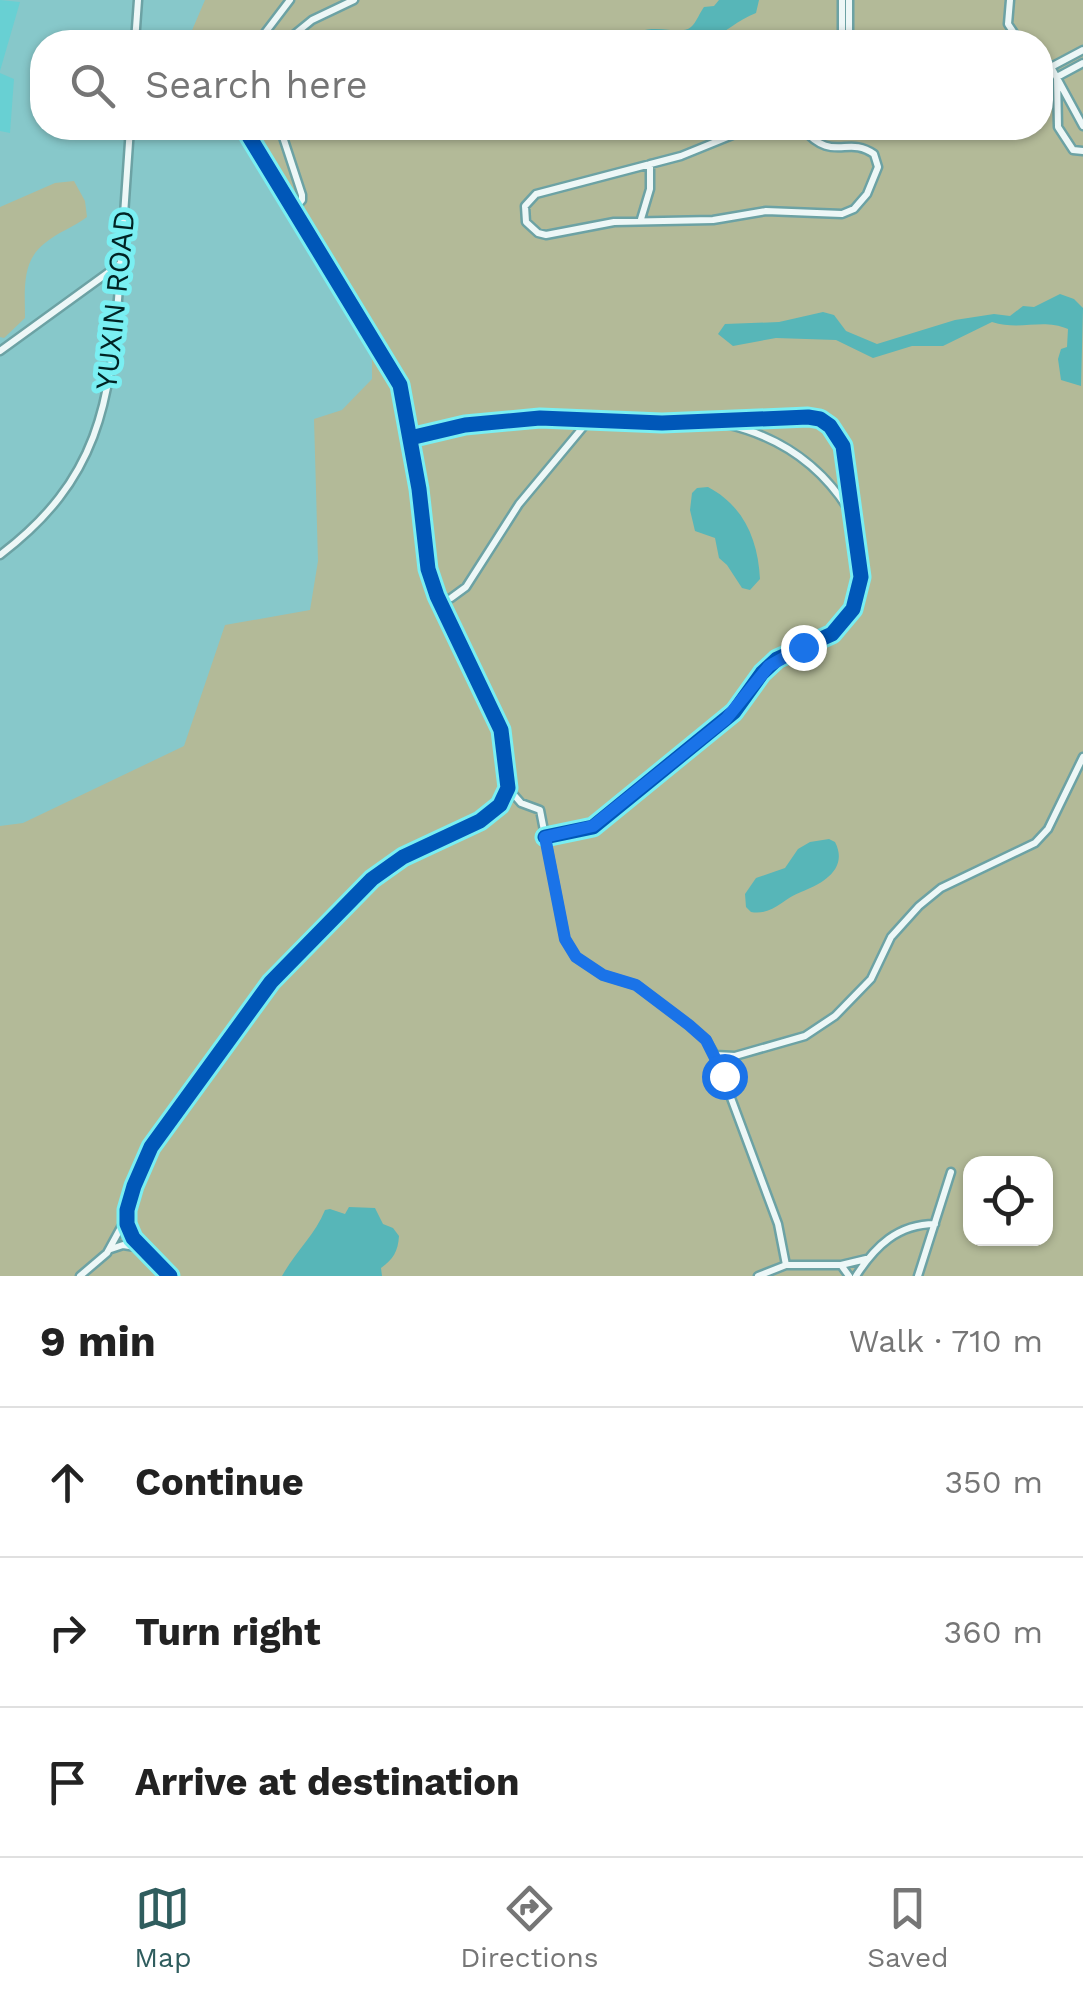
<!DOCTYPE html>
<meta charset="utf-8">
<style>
body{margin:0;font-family:"Work Sans",sans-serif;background:#f6f6f6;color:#222}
.controls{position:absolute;right:30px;bottom:30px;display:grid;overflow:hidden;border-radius:20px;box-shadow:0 2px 8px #0004}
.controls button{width:90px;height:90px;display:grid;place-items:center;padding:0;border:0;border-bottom:2px solid #e0e0e0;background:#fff;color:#222;font:50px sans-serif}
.stop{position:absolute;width:30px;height:30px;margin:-22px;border:8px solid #1a73e8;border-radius:50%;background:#fff}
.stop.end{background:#1a73e8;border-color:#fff;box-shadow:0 2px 10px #0008}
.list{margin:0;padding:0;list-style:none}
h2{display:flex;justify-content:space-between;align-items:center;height:130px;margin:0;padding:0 40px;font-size:42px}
h2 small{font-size:32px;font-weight:400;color:#767676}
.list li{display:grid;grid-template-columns:65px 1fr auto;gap:30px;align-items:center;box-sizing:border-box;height:150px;padding:0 40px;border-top:2px solid #e0e0e0}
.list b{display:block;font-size:38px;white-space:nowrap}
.list em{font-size:32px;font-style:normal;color:#767676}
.icon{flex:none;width:55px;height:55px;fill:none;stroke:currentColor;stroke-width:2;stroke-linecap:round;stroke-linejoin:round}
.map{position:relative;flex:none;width:1083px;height:1276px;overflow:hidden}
.search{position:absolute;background:#fff;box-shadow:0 2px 8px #0004;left:30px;right:30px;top:30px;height:110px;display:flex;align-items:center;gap:25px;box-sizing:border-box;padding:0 35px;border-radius:40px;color:#767676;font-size:38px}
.sheet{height:580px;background:#fff}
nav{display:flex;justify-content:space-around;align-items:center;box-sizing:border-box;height:140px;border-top:2px solid #e0e0e0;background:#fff;font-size:28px;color:#767676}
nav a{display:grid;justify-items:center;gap:5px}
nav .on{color:#2f5d5e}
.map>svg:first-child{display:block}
</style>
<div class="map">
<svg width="1083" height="1276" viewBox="0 0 1083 1276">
<rect width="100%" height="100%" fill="#87c8ca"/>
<path fill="#68d0d3" d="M0,0L20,2L0,71Z
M0,73L14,79L10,133L0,131Z"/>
<path fill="#b3ba98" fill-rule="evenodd" d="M205,0H1083V1276H0V826L23,823L184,746L225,625L310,610L318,561L314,419L342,410L372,379V355L258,166L231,128H1040V42H187ZM970,1164H1046V1238H970Z
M74,181L85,201L87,217C74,227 58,232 45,243C21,261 25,291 25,318L4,338L0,337V207L55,183Z"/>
<path fill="#57b6b8" d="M719,0H759L756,13C739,20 724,32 709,42C687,37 650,43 624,42C647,17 678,38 691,27C696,23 700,12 704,7L714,6Z
M1060,294L1074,299L1083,308L1081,386L1061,380L1058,359L1061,349L1067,347L1068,329C1042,318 1021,331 992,322L943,346H912L873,358L836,340L776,338L733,346L718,334L725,324L779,322L823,312L834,315L846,331L877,344L955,320L994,314L1010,316L1023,306L1034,307Z
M708,487C744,506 758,540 760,579L750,590L742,588L727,565L719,558L715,538L695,531L690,510L692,493L697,488Z
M829,839L835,842C849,869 822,884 801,892C784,898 772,916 751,912L746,907L745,894L756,878L785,868L798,849L810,842Z
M349,1207L375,1208L383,1224L393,1228L399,1236C398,1252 393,1259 381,1268L382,1276H282C296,1251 315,1235 325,1210L330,1209L345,1214Z"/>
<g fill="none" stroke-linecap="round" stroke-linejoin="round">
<g stroke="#6ca2a4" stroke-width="11">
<path id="minor" d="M842,0V42
M849,0V42
M1010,0L1008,24L1020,42
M135,42L138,0
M258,42L290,0
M285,42L312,20L354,0
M1040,57L1051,67L1083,126
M1051,67L1083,50
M1057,77L1058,127L1073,150L1083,151
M1057,77L1083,63
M280,128L302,195V200L294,209
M750,128L681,156L536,194L525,206L526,222L538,233L546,235L614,222L713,220L766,211L842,214L854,209L867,194L878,167L874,154C847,135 833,164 802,128
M641,219L650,189V164
M0,351L120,264
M725,424C779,436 822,466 850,512
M410,438L465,425L540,418L662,423L808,417L820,419L830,426L843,446L861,577L853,609L832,634L777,659L762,673L734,712L593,827L545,837
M0,555C99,480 110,404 119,287C123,234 126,181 130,128
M440,602L451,598L466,587L519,504L589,420
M508,788L521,803L540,810L565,939L576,957L603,975L636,985L689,1025L706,1040L715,1055L778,1224L786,1265L758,1276
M715,1055L735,1056
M725,1075L735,1056L805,1036L835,1016L871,979L891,937L919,906L941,888L1035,843L1048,829L1083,757
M111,1249L123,1245L142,1248
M786,1265H841L849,1276
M841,1265L866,1259
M80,1276L107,1253L125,1220
M170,1276L133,1238L127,1224V1210L134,1186L151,1147L271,982L372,879L403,857L480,821L500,805L508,788L501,730L437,596L428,569L419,489L400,385L244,128
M856,1276C875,1246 898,1224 935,1224
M918,1276L951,1172"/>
</g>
<use href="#minor" stroke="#edf7f7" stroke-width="6"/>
<g stroke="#7aeff2" stroke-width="21">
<path id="cycleway" d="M410,438L465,425L540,418L662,423L808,417L820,419L830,426L843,446L861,577L853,609L832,634L777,659L762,673L734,712L593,827L545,837
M170,1276L133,1238L127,1224V1210L134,1186L151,1147L271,982L372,879L403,857L480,821L500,805L508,788L501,730L437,596L428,569L419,489L400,385L244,128"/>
</g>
<use href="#cycleway" stroke="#0057b8" stroke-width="15"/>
</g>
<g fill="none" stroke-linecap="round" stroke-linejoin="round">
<path stroke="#1a73e8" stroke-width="12" d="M724,1076L706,1040L689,1025L636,985L603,975L576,957L565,939L545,837L593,826L726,719L769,666L803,647"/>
</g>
<g text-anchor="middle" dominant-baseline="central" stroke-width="10" stroke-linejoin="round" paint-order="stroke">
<g font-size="30" fill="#002324" stroke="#7aeff2">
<text transform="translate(115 300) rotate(-84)">YUXIN ROAD</text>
</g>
</g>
</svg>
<div class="controls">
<button><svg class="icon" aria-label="locate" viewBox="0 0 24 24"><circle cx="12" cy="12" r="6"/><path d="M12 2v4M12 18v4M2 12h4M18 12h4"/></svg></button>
</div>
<div class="stop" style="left:724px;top:1076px"></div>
<div class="stop end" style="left:803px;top:647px"></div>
<div class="search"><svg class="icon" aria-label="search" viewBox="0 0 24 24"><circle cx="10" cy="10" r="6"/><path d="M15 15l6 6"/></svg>Search here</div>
</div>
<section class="sheet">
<h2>9 min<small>Walk · 710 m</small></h2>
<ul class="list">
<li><svg class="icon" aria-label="ahead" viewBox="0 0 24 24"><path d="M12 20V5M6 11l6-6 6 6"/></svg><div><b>Continue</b></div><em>350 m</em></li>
<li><svg class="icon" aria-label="right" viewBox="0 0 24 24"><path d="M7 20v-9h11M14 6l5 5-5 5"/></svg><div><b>Turn right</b></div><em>360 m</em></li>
<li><svg class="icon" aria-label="arrive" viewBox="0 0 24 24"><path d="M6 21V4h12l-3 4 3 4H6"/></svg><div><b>Arrive at destination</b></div></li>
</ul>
</section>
<nav>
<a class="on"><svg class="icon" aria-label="map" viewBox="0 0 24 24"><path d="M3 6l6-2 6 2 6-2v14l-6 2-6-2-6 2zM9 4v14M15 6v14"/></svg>Map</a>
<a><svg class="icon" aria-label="directions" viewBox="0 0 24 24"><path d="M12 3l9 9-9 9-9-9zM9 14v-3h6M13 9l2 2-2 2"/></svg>Directions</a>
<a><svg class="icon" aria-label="saved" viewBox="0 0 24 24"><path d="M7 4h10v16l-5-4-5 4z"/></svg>Saved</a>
</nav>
